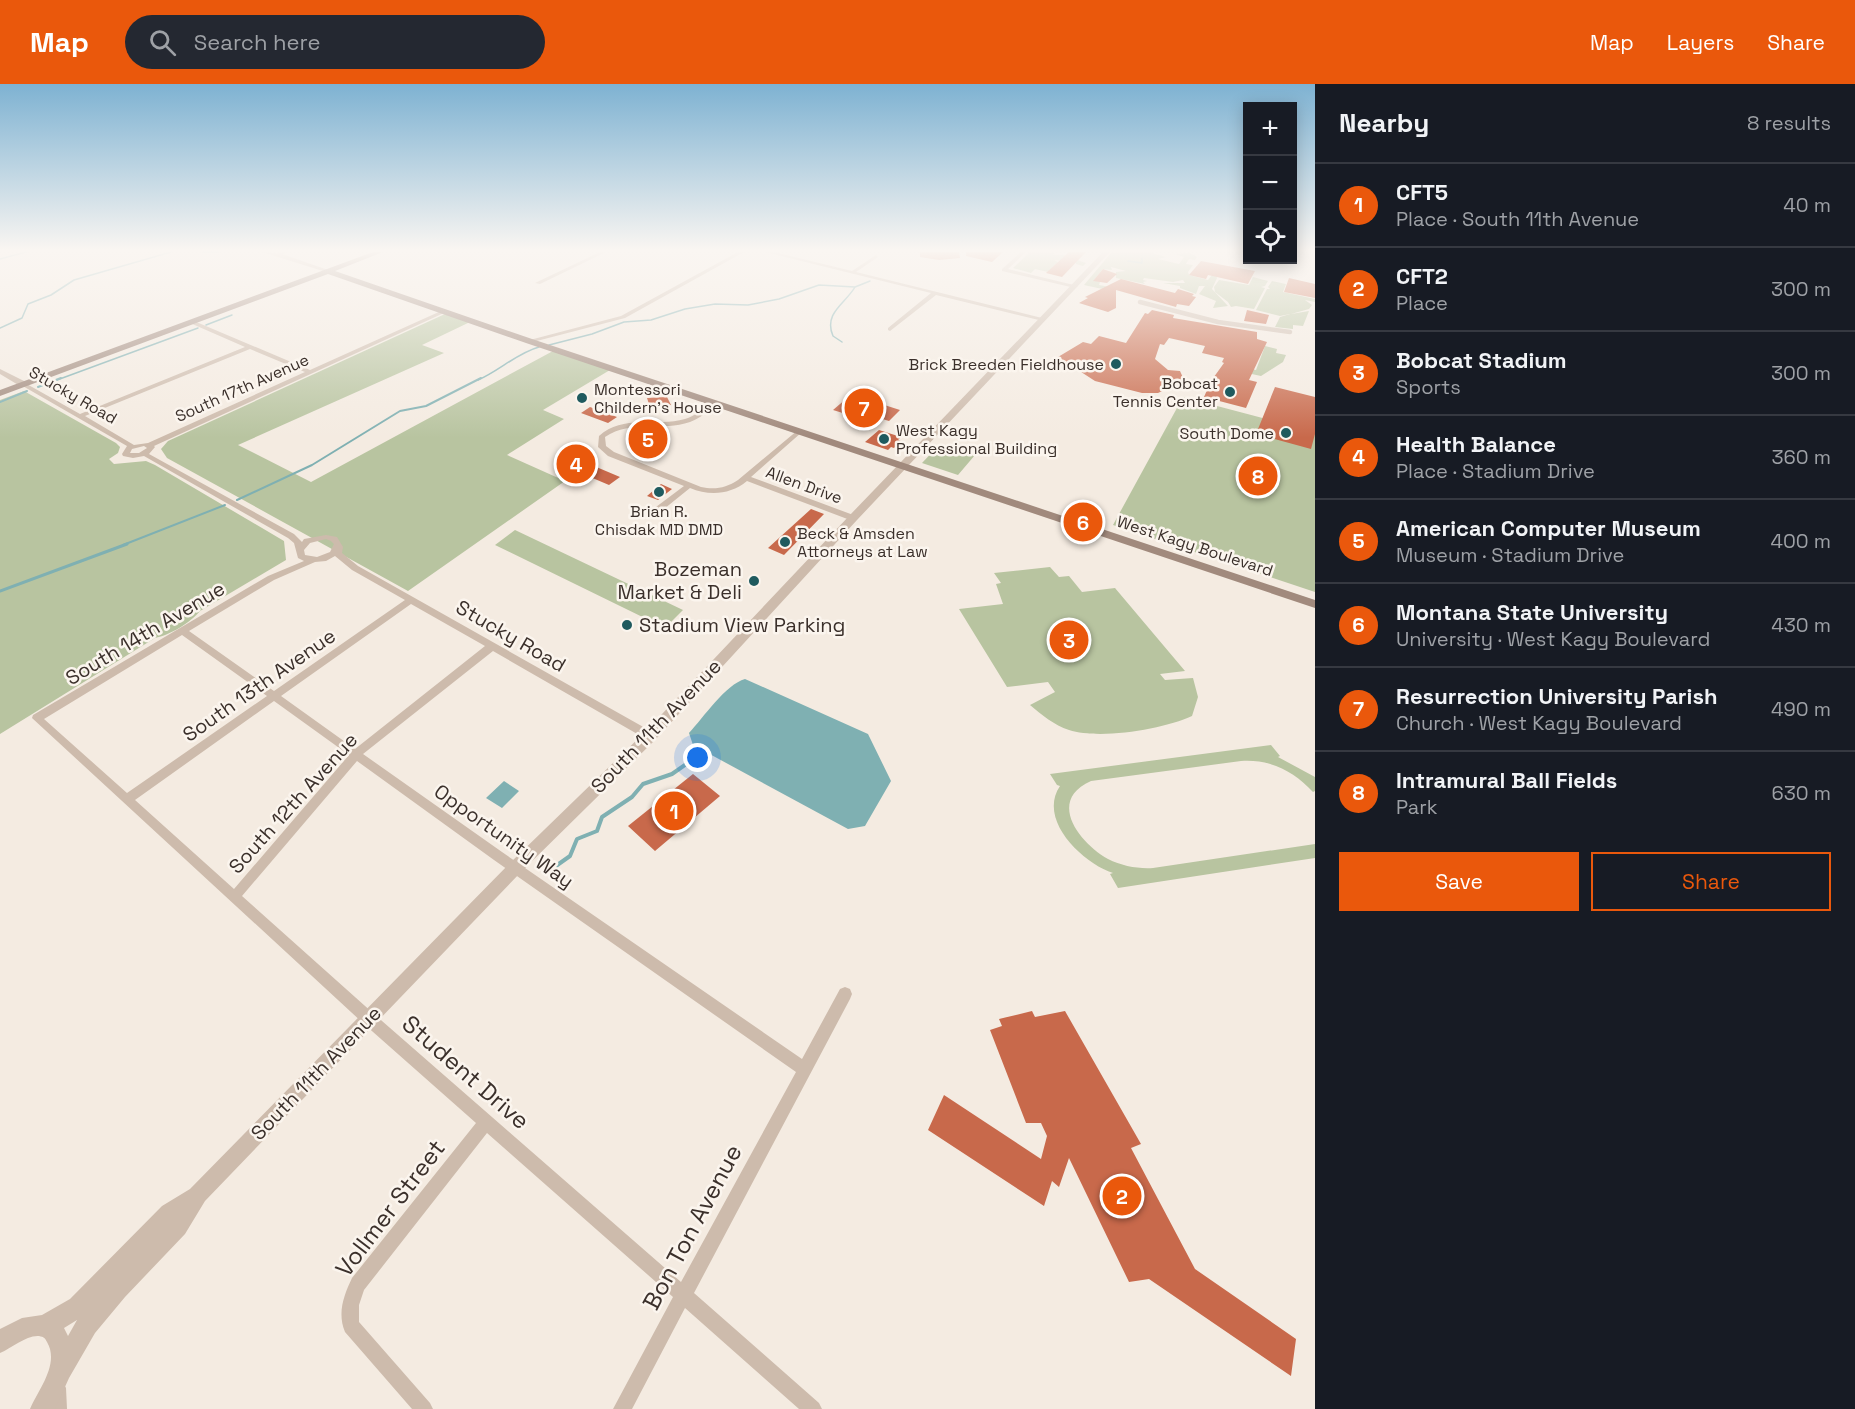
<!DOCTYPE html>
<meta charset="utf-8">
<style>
body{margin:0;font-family:"Space Grotesk",sans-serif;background:#242831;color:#f1f3f6}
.controls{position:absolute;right:18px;top:18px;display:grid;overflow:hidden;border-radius:0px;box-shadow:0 3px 15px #0003}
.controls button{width:54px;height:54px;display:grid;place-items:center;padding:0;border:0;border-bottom:2px solid #363941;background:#171b24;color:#f1f3f6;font:30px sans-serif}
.you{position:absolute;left:698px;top:674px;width:21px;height:21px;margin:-15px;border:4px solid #fff;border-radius:50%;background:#1a73e8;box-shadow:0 0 0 9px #1a73e833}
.badge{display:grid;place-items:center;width:39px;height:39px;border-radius:50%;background:#ea580c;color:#fff;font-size:20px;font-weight:700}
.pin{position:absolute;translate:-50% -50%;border:3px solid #fff;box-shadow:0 2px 6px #0006}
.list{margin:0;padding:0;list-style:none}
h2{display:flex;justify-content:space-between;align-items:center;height:78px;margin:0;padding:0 24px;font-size:26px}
h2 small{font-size:20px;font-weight:400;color:#9ea1a6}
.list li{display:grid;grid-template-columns:39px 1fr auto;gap:18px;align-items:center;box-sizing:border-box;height:84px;padding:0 24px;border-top:2px solid #363941}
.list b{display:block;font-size:22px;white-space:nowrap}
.list p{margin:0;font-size:20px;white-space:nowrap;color:#9ea1a6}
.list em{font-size:20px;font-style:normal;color:#9ea1a6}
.actions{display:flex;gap:12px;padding:18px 24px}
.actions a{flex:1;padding:14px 0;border:2px solid #ea580c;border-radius:0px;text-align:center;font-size:21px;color:#ea580c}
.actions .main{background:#ea580c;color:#fff}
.icon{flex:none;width:33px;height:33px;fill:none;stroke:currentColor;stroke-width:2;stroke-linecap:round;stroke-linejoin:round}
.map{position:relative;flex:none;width:1315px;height:1325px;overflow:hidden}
header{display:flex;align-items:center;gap:36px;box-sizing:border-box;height:84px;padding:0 30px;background:#ea580c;color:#fff}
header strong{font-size:28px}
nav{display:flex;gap:33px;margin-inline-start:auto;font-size:21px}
.search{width:420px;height:54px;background:#242831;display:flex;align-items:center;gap:15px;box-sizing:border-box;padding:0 21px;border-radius:33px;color:#9ea1a6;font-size:22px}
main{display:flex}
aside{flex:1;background:#171b24}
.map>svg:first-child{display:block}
</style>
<header>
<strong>Map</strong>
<div class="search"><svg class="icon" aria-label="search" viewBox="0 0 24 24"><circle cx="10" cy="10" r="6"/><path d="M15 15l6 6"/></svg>Search here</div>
<nav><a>Map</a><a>Layers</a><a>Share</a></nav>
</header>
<main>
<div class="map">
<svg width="1315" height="1325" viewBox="0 0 1315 1325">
<rect width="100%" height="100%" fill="#f4ebe1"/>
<path fill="#b8c4a0" d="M1030,168L1055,169L1053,171H1063L1086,179L1083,182L1076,180V178L1054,176L1058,178L1048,188L1035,185L1031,189L1013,184Z
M1148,168L1166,173L1158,175L1179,180L1184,173L1175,170L1190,169L1197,173L1195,176L1189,175L1186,180L1193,181L1188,188L1189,191L1208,196L1215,187L1217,194L1212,205L1228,222L1213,224L1216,217L1199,210L1205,202H1199L1196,210L1180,204V202L1163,199H1185L1183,196L1173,198L1144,194L1143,196L1147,197L1143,198L1145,200L1116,194V188L1126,187L1111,183L1112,186L1103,185L1094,196L1100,198L1099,201L1110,203L1107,206L1084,201L1111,169Z
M1253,193L1268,197L1265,202L1261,203L1265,204L1254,225L1236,222L1231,223L1228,218L1215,208L1214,203L1219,196L1249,201Z
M1272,197L1286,200L1283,208L1315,215V218L1305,216L1312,221L1309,225L1291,230L1309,227L1303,242L1293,241V245L1275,243L1280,233L1290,230L1280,232L1256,226L1267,205H1270L1268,203Z
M445,230L470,238L422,261L444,269L238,361L311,398L553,267L610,286L543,326L564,335L507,371L565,397L408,507L167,374L161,365L168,357Z
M1265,262L1277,265L1276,269L1286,271L1283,278L1261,292L1247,289L1244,283L1256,286Z
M24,307L116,359L120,363L118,369L109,375L114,380L146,377L155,381L284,457L286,476L200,527C190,539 170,551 155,554L0,650V316Z
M1183,313L1315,348V508L1113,441Z
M940,360L975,371L958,391L922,379Z
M515,446L683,526L665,544L495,461Z
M1050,483L1059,493L1069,492L1082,508L1115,504L1185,587L1160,590L1165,596L1193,594L1198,613L1192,632C1164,645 1100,656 1069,646C1054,641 1042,631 1030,621L1055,608L1048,598L1007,603L959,525L1003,520L996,500L1001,499L994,489Z
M1271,661L1280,672L1278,673L1315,693V707L1313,708C1294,687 1270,675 1241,677L1091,697C1046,717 1080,759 1108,775C1122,782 1138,785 1153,784L1315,760V774L1118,804L1110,790L1113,789C1083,779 1037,736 1060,702L1057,701L1050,690Z"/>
<path fill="#7fb0b2" d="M745,595L868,650L891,697L865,742L848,745L693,661L689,649C703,634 726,600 745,595Z
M504,697L519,707L502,724L486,714Z"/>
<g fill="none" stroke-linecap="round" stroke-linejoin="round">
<path stroke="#7fb0b2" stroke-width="1.5" d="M202,168H218
M0,175L26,168
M1128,177L1142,179V174
M206,241L232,231
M0,244L22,234L28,220L51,211L74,196L171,168
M842,258L833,252C823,229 846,219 855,203
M549,261L592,250L624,238L651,236L685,225L715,220L748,221L779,215L819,201L855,203L870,197
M57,296L198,244
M478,296C499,287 517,269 539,263"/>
<path stroke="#7fb0b2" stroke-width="2" d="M38,303L61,294
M0,318L27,307
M237,416L312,381L400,327L426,322L481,294
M123,461L225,421"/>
<path stroke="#7fb0b2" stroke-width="3" d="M0,507L127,460
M690,677L705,667"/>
<path stroke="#7fb0b2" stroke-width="4" d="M546,789L570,772L577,755L597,747L602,733L632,713L643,700L672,690L692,676"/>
</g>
<path fill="#c8694b" d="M920,168H959L960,174L939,176L920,173Z
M966,168H1003L992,178L966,172Z
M1069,168H1086L1062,193L1046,189Z
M1201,177L1244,185L1255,187L1248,200L1208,191L1206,195L1189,191Z
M1103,185L1117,190L1107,199L1093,197Z
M1289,194L1315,200V214L1284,208Z
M1121,195L1175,209L1178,205L1194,210L1192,212L1196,213L1189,222L1177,220L1176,223L1116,206V224L1108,228L1079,219L1088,214L1085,213Z
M1152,226L1174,231L1173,234L1257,248V255L1267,258L1249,296L1257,298L1246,324L1204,313L1211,297L1224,279L1222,278L1224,274L1202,269L1205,262L1169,254L1164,261L1160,260L1155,275L1168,286L1180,287L1185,298L1179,296L1175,301L1158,309H1142L1095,297L1058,273L1083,258L1091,260L1099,252L1126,259L1145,229L1148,230Z
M1247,226L1269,231L1266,240L1244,237Z
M1275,303L1315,313V350L1311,365L1256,350Z
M667,313L671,321L650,323L647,314Z
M847,314L872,321L875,318L900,326L889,337L866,330L862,335L833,326Z
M590,323L617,333L608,339L581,329Z
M879,346L901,353L898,356L901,357L894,364L891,363L888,366L865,358Z
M570,370L596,381L594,382L620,393L609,401L557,379Z
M661,400L672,405L658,416L647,412Z
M811,425L824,430L784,471L768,464Z
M693,690L720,712L655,767L628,742Z
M1032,927L1035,933L1065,927L1141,1060L1131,1064L1195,1185L1296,1255L1291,1292L1149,1195L1129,1198L1069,1074L1059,1103L1052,1097L1044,1122L928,1046L944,1011L1041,1075L1047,1052L1041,1039H1026L990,946L1002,942L999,935Z"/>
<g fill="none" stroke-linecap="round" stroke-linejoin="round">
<path stroke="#cdbbac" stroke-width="4.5" d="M1140,218L1218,238L1290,248"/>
<path fill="#cdbbac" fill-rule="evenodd" d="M282,168H289L278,172V170Z
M600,168H606L540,200L535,199Z
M738,168H744L625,234L529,259L526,257L621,232Z
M765,168H774L852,187L876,171L878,173L856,188L1046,235L1043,237L936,211L890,247L888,246V244L931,209Z
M1021,168H1026L1008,185L1078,202L1075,204L1002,187V185Z
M441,227L446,228L154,362L155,363L149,370L294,450L302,458L304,455L326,451L337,453L343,463L342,469L358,482L654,649L655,652L654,655H646L493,567L363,670L502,768L802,975L840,905L845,903L850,905L852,910L850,915L694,1209L819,1319L822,1325H799L685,1224L632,1325H613L673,1213L487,1049L364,1206L359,1221V1238L430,1319L433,1325H412L345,1248C337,1229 344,1211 352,1194L476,1039L364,940L32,634L33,631L268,492L304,477L298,474L294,459L288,454L144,372L133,374L123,372L122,370L127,362L21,301V299H25L80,330L245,263L190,239V237H194L310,286ZM250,265L305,288L148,359L134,361L85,332ZM144,362L147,364L139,369H130L132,365ZM326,455L331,457L334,460L330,468L317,473L305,471L304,466L310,459ZM335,472L352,486L405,516L274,607L189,547L274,496L315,478L326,477ZM411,520L485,562L355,665L281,612ZM182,551L267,612L127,709L44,635ZM274,617L349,671L234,805L135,716ZM357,677L494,776L796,988L681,1198L374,930L242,812Z
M713,318L718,319C710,326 701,334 690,338C662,348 632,335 605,353L606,362L614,368L701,403C715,406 726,404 738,396L798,346H802V348L751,393L856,432V436H850L747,397C730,411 709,412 690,404L654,433H648V429L684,402L608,372L598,363L599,352C623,330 656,343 685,335C695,332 704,324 713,318Z
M57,1295L63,1298L66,1304L67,1325H49L48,1304L51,1298Z"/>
<path fill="#cdbbac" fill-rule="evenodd" d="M262,168L282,170L331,187L326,188Z
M1103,168H1110L857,436L655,656L520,789L205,1117L185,1150L125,1213L95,1249L69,1294L55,1325H30C38,1306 60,1280 47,1258C45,1254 44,1253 39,1252C26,1251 12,1264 0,1269V1245L22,1234L42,1231L70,1215L162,1122L190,1105L510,779L645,648L849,432ZM77,1236L68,1252L64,1244Z
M0,285L26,298L27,300L20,302L0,290Z"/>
<path fill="#a18a7d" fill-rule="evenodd" d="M373,168H383L335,187L532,255L1315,516V524L526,259L328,190L0,312V306Z"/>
</g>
<linearGradient id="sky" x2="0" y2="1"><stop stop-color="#7eb2d2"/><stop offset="0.47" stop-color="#faf6f2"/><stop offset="1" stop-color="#faf6f2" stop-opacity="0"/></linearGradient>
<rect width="1315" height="354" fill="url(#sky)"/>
<g fill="#1f5a5e" stroke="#fbf5ee" stroke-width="2">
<circle cx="1116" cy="280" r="6"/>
<circle cx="1230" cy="308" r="6"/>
<circle cx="582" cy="314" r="6"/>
<circle cx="1286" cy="349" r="6"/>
<circle cx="884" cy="355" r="6"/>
<circle cx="659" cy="408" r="6"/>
<circle cx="785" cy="458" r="6"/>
<circle cx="754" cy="497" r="6"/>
<circle cx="627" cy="541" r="6"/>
</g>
<g text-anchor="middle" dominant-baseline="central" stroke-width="5" stroke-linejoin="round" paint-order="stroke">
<g font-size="16" fill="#3b302b" stroke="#fbf5ee" text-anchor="end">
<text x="1104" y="280">Brick Breeden Fieldhouse</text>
<text x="1218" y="299">Bobcat<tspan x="1218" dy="18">Tennis Center</tspan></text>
<text x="594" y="305" text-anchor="start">Montessori<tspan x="594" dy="18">Childern's House</tspan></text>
<text x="896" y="346" text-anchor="start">West Kagy<tspan x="896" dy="18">Professional Building</tspan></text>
<text x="1274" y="349">South Dome</text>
<text x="659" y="427" text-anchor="middle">Brian R.<tspan x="659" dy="18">Chisdak MD DMD</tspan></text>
<text x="797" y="449" text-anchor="start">Beck &amp; Amsden<tspan x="797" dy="18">Attorneys at Law</tspan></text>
</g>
<g font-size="16" fill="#3b302b" stroke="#fbf5ee">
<text transform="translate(242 304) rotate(-24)">South 17th Avenue</text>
<text transform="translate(73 311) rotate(30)">Stucky Road</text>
<text transform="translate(804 401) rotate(20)">Allen Drive</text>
<text transform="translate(1195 462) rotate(18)">West Kagy Boulevard</text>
</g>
<g font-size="20" fill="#3b302b" stroke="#fbf5ee" text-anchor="end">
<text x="742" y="485">Bozeman<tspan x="742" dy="23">Market &amp; Deli</tspan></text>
<text x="639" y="541" text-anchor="start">Stadium View Parking</text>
</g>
<g font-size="20" fill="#3b302b" stroke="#fbf5ee">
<text transform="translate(145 549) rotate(-31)">South 14th Avenue</text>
<text transform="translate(511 552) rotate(30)">Stucky Road</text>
<text transform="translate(259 601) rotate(-35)">South 13th Avenue</text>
<text transform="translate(656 642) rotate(-46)">South 11th Avenue</text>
<text transform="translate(293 719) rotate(-48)">South 12th Avenue</text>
<text transform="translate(504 752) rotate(35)">Opportunity Way</text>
<text transform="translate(316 989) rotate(-46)">South 11th Avenue</text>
</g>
<g font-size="24" fill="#3b302b" stroke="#fbf5ee">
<text transform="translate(466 988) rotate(41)">Student Drive</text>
<text transform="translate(390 1124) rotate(-53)">Vollmer Street</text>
<text transform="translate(692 1143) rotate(-62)">Bon Ton Avenue</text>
</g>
</g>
</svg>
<div class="controls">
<button>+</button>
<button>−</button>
<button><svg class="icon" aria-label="locate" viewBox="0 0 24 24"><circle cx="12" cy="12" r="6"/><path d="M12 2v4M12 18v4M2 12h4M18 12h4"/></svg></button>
</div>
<div class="you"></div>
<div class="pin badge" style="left:674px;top:727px">1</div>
<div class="pin badge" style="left:1122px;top:1112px">2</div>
<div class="pin badge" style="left:1069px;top:556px">3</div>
<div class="pin badge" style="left:576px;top:380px">4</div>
<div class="pin badge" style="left:648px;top:355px">5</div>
<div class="pin badge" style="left:1083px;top:438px">6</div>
<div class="pin badge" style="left:864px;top:324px">7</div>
<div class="pin badge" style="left:1258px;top:392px">8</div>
</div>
<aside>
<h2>Nearby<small>8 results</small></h2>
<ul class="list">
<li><span class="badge">1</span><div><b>CFT5</b><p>Place · South 11th Avenue</p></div><em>40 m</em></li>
<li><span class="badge">2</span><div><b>CFT2</b><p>Place</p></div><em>300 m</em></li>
<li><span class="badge">3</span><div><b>Bobcat Stadium</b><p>Sports</p></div><em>300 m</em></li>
<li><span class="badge">4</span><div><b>Health Balance</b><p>Place · Stadium Drive</p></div><em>360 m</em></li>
<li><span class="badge">5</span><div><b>American Computer Museum</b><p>Museum · Stadium Drive</p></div><em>400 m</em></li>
<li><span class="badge">6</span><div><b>Montana State University</b><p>University · West Kagy Boulevard</p></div><em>430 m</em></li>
<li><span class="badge">7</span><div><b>Resurrection University Parish</b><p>Church · West Kagy Boulevard</p></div><em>490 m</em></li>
<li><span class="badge">8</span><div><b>Intramural Ball Fields</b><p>Park</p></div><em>630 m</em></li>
</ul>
<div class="actions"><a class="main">Save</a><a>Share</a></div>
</aside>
</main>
